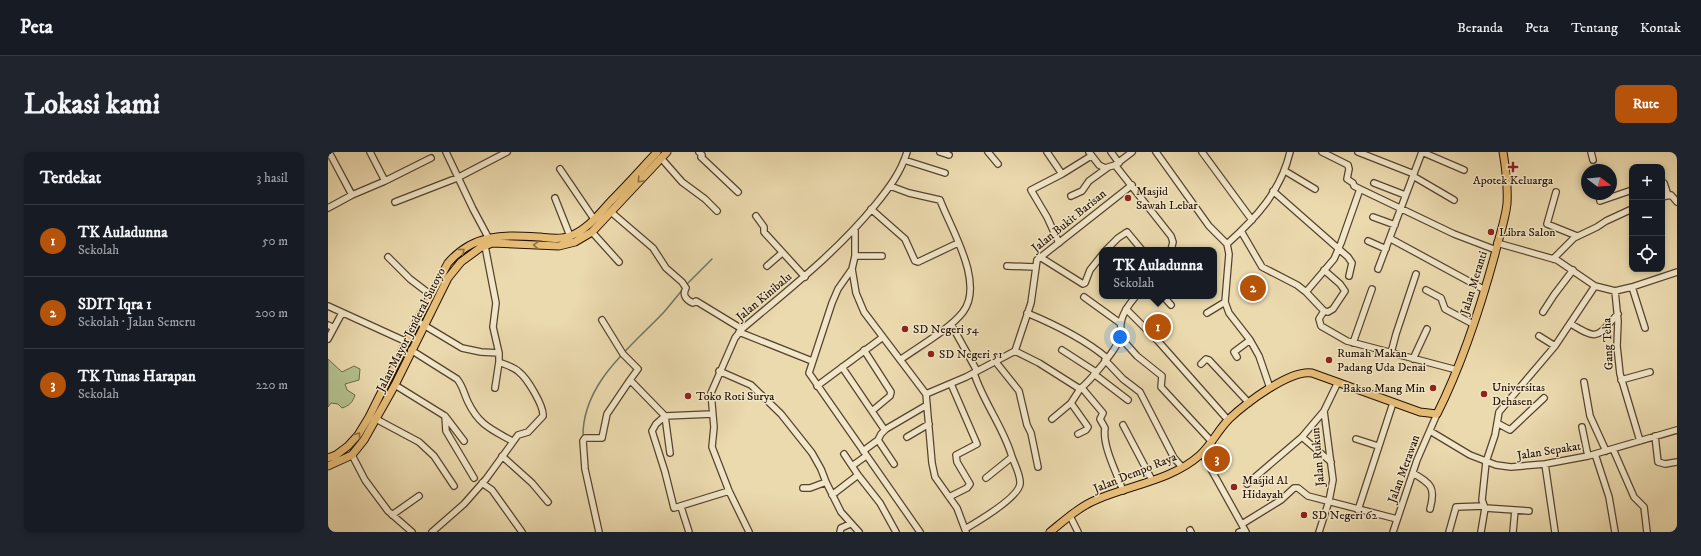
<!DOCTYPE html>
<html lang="id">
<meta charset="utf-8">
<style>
body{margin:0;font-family:"IM FELL DW Pica",serif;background:#20242c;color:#f1f3f6}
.controls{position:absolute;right:12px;top:12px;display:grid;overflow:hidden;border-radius:8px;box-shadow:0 2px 6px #0003}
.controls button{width:36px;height:36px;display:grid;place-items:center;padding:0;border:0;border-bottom:1px solid #363941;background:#171b24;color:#f1f3f6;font:20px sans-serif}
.compass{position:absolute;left:1253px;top:12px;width:36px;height:36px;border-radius:50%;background:#171b24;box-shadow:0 2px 6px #0003;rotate:106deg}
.you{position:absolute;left:792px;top:185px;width:14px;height:14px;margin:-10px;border:3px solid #fff;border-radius:50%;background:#1a73e8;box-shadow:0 0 0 6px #1a73e833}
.badge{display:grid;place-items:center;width:26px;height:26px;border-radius:50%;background:#b45309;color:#fff;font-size:13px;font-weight:700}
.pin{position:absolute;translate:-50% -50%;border:2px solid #fff;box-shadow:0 1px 4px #0006}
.popup{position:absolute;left:771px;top:95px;width:118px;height:52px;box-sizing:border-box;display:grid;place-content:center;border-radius:8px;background:#171b24;filter:drop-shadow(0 1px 3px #0005);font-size:13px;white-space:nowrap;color:#9ea1a6}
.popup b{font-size:15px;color:#f1f3f6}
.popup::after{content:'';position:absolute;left:50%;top:100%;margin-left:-8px;border:8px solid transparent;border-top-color:#171b24}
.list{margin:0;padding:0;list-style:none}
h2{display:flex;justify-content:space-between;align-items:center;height:52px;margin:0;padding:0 16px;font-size:17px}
h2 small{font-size:13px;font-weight:400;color:#9ea1a6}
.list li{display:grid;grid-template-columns:26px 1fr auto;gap:12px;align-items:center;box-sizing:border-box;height:72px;padding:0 16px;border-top:1px solid #363941}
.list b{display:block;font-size:15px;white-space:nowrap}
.list p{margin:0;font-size:13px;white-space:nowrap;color:#9ea1a6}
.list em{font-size:13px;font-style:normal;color:#9ea1a6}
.icon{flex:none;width:22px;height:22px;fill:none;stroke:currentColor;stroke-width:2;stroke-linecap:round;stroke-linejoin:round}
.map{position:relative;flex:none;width:1349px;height:380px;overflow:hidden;border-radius:8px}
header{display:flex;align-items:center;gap:24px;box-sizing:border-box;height:56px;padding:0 20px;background:#171b24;border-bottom:1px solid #363941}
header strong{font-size:19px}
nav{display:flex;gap:22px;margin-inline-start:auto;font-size:14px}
.intro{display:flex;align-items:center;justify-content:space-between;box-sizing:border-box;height:96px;padding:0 24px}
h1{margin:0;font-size:28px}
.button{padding:10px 18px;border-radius:8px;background:#b45309;color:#fff;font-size:14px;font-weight:700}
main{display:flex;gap:24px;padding:0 24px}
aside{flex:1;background:#171b24;border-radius:8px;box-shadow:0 2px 6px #0003}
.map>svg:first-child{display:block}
</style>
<header>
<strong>Peta</strong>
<nav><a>Beranda</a><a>Peta</a><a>Tentang</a><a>Kontak</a></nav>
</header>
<div class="intro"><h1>Lokasi kami</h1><a class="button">Rute</a></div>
<main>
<aside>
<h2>Terdekat<small>3 hasil</small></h2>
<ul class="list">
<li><span class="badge">1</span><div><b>TK Auladunna</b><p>Sekolah</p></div><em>50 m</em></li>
<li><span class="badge">2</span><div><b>SDIT Iqra 1</b><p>Sekolah · Jalan Semeru</p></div><em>200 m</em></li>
<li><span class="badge">3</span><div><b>TK Tunas Harapan</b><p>Sekolah</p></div><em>220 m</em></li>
</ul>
</aside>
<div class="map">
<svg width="1349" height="380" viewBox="0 0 1349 380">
<rect width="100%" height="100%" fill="#ebdaae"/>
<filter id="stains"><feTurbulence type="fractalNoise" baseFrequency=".005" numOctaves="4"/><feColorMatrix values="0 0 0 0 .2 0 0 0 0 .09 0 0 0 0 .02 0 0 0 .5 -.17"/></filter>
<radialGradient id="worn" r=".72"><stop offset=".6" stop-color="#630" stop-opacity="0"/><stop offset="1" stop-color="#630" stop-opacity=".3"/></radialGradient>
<path fill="#b3c18e" stroke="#6c6948" d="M0,207L14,220L26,214L32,217L31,228L17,232L19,238L27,243C25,250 21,254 14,256L10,252L3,251L0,255Z"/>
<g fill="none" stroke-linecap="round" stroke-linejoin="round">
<path stroke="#6a7767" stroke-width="1.5" d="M358,133L384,107
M255,285C254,231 303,195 336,160C343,152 349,144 356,136"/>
<g stroke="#56432e" stroke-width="8">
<path id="minor" d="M1,0L24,43
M42,0L57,29
M118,0L145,57L160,85
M371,0L374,3L373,5L410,40
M612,0L621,3
M660,0L670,12
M719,0L734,22L703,38L719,65L731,91
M761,0L771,13L777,16L787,13L804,0
M783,0L791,11
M828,0L881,74L899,92L901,102L897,150L901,161L922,188L931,204L942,236
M874,0L924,68
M994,0L1020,13L1021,17L1019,27L1025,31L1026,34L1032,37
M1030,0L1086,22
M1094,0L1136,18
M1263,0L1265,8
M333,6L354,30L377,47L389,59
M576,8L617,21
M787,13L843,84L845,90L843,98
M232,17L266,67
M957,19L987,37
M734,22L763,4
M1085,24L1126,48
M1334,30L1336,31L1340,43
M1046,31L1077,43
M562,34L581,41L612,48C623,77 657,131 635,160C622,177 590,195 572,208
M945,39L1020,105L1024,111L1021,124
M1228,40L1219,72L1249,84
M743,44L754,39L761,29L779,16
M1334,45L1343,43L1349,50
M227,46L242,84
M1272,49L1304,38
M67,50L129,26L179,0
M0,56L24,43L57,29L103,6
M543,57L577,87L587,109L590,110L630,91
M283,60L325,96L338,116L354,130L358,136C354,143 358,148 365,151L368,149L414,177
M428,64L436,75V80L477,125
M1045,65L1067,73
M527,78V104L524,117L528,141L536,160L598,242L604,311L607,325L629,356L638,380
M913,79L934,115L969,133L978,140
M264,80L291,110
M1063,87L1157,138
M1040,89L1058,97
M1169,91L1229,108L1267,134L1287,139L1304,135L1349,120
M899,92C928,66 953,39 962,0
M157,94L168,151L165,175L171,201V210L167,236
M778,98L790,86L799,80L814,98
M527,104H554
M60,105L82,127L103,143
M712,105L755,132L757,131L762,118L774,103
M1225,107L1246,86L1269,75L1278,69L1304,57
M439,114L454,101
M679,114L707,115
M524,117L510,137L504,151L481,221L592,380
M1050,117L1094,0
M1304,135L1317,176
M1098,138L1113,146L1117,157L1145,172
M1287,139L1290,169L1289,194L1292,222L1312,289
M835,144L843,153
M756,145L792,171
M0,154L79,190
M798,157L830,189L900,268
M996,159L1000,160L1005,157L1017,139L1012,132L996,118
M1215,160L1226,143L1245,118
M699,161C728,173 755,186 779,206
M879,161L897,150
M274,168L295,202L310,217L302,228
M89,169L134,196L153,200L171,201
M623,172L649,219
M1243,172C1271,189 1268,185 1290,162
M0,173L6,176
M411,180L484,209
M1211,184L1227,194
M793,186L809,204L834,224L833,235L884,290
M0,187L14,161
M1025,191L1044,137
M83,198L129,227C135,234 136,242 140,250C151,273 163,277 184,289
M536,198L563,240L562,244L544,259
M734,198L768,220
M687,199L703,151L709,108L804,33
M1063,201L1068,182L1088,122
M909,205L906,200L922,188
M1085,207L1099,177
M777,208L795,227L812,240L846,306L854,315
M667,209L691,239L699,273L703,281L710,315
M873,212L878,207L881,208L921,251
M514,215L556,277H558L599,253
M1129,218L1019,189L993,174L991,167L996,159L978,140L1006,107L1013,91L1032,37L1126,82L1168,98
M391,219L423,233L453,262L484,301L493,317L498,330L513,360L531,380
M646,221C655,250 676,276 684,305L658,326
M766,222L800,248
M1293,228L1322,220
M1256,230L1262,264L1278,299
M67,233L117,264L118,279L146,326
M489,234L555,185
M754,236L775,261L772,267L777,276C774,294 789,321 795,339
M598,242L638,225L687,199L711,211L752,237C762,229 788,198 792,186C794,181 792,176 793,171C794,161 802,151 808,144
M743,251L760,275L758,278L750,282
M384,262L337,264L328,272L324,279L337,320L346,356L401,339
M117,264L136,289
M48,267L91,290L106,304L126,334
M724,267L743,251L752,237
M1169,271L1182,278L1216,246
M795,273L824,328
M1254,275L1260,304
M1102,279L1142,303L1168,313L1183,315L1217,312L1260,304L1349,278
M1327,284L1330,310L1337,312L1349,310
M579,285L601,272
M974,285L1003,310
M1028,287L1050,294
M550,288L566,312
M1285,297L1306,345L1316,355L1319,380
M535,299L550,288L553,282L558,277
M874,301L918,380
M1267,302L1281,345L1287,380
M24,303L37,328L60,359L84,380
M174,304L204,331L220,350
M1217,312L1227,380
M524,314L538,304
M1085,321C1103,332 1108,335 1102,357
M530,323L552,351L568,380
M154,331L164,338L194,380
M919,332L974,285L996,259
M475,336H482L498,330
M504,343L530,323L516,302
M621,345L639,336L642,332L629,310L628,303L649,292L623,232
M353,355L361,380
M1157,356L1187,358L1185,380
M1030,358L1065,251
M1187,358L1201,359
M64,363L91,344
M742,364L750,380
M914,372L953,348L966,336H970L980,344L1069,367
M637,377C649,370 690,346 692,332C693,324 687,313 684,305
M862,378L863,380
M104,380L136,352L158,327L190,283L200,280L215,264C216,254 199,226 191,220C186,215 178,213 171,210
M271,380L257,317L255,289L257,286H274L279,262L302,228L337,264L342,301
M421,380L401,339L384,295L386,275L383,241L407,186L414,177C461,137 508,101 548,52C561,36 573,20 579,0
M512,380L513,376L522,372
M911,380L917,378
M991,380L1001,349L1005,328L996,259L1010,230
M1065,380L1089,308L1109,262
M1121,380L1128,355L1156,354
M1153,380L1157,356L1154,348L1158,310L1167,283L1171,260L1227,194L1267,134"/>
</g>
<g stroke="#251103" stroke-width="9">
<path id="major" d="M0,306L8,303L20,294L30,283L41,265L89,169L120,111C146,81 175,83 212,85C222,86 233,88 242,84C259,78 271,62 283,49C299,33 314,16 329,0
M0,314L24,303L36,288L67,233L120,126L133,110L152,96L164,91L231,94L247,90L264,80L339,0
M722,380C737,368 752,354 770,347C803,333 844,328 872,303C884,292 890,278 901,267C917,252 962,217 984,221L1092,260L1109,262C1134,212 1152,157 1167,102C1171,85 1177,69 1179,52C1180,34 1178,17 1175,0"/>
</g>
<use href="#minor" stroke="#f2e7ca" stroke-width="5.5"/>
<use href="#major" stroke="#e6bd77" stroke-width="7"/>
</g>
<defs><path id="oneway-chevron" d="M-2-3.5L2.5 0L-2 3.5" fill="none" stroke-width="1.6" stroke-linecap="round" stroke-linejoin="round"/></defs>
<g stroke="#8f7043">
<use href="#oneway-chevron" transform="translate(312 28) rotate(133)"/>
<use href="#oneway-chevron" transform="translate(208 93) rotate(-176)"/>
<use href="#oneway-chevron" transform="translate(134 99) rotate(-36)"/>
<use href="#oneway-chevron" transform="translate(30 283) rotate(-53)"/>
</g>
<g fill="#8f2418" stroke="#f2e7ca" stroke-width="1.5">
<path d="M1183 9h4v4h4v4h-4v4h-4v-4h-4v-4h4z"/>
<circle cx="800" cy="46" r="4"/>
<circle cx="1163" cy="80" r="4"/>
<circle cx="577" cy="177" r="4"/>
<circle cx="603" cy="202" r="4"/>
<circle cx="1001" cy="208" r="4"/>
<circle cx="1105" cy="236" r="4"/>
<circle cx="1156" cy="242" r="4"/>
<circle cx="360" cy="244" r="4"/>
<circle cx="906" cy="335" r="4"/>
<circle cx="976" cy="363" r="4"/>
</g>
<g text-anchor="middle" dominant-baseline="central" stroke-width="3" stroke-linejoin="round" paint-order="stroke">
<g font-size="12" fill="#251103" stroke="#f2e7ca" text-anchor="start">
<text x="1185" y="28" text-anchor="middle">Apotek Keluarga</text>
<text x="808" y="39">Masjid<tspan x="808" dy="14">Sawah Lebar</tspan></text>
<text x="1171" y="80">Libra Salon</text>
<text x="585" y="177">SD Negeri 54</text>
<text x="1009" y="201">Rumah Makan<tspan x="1009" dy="14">Padang Uda Denai</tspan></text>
<text x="611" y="202">SD Negeri 51</text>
<text x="1164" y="235">Universitas<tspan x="1164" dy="14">Dehasen</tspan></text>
<text x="1097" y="236" text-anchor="end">Bakso Mang Min</text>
<text x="368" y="244">Toko Roti Surya</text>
<text x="914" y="328">Masjid Al<tspan x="914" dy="14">Hidayah</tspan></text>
<text x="984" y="363">SD Negeri 62</text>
</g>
<g font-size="12" fill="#251103" stroke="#f2e7ca">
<text transform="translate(741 69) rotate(-39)">Jalan Bukit Barisan</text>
<text transform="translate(1146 131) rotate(-73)">Jalan Meranti</text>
<text transform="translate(436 145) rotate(-40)">Jalan Kinibalu</text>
<text transform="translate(83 178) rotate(-63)">Jalan Mayor Jenderal Sutoyo</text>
<text transform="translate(1280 192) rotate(-93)">Gang Teha</text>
<text transform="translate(1221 299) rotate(-9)">Jalan Sepakat</text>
<text transform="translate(990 305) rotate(-95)">Jalan Rukun</text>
<text transform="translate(1076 317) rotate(-70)">Jalan Merawan</text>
<text transform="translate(807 321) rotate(-22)">Jalan Dempo Raya</text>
</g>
</g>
<rect width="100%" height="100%" filter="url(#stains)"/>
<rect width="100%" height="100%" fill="url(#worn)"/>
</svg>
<div class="controls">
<button>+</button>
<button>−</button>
<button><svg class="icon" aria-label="locate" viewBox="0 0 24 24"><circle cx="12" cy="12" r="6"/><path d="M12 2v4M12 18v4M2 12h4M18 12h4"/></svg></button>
</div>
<svg class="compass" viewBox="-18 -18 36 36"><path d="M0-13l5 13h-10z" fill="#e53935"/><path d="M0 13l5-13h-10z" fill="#9ea1a6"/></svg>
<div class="you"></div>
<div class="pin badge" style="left:830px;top:175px">1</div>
<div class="popup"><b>TK Auladunna</b>Sekolah</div>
<div class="pin badge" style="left:925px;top:136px">2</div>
<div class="pin badge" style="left:889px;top:307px">3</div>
</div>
</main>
